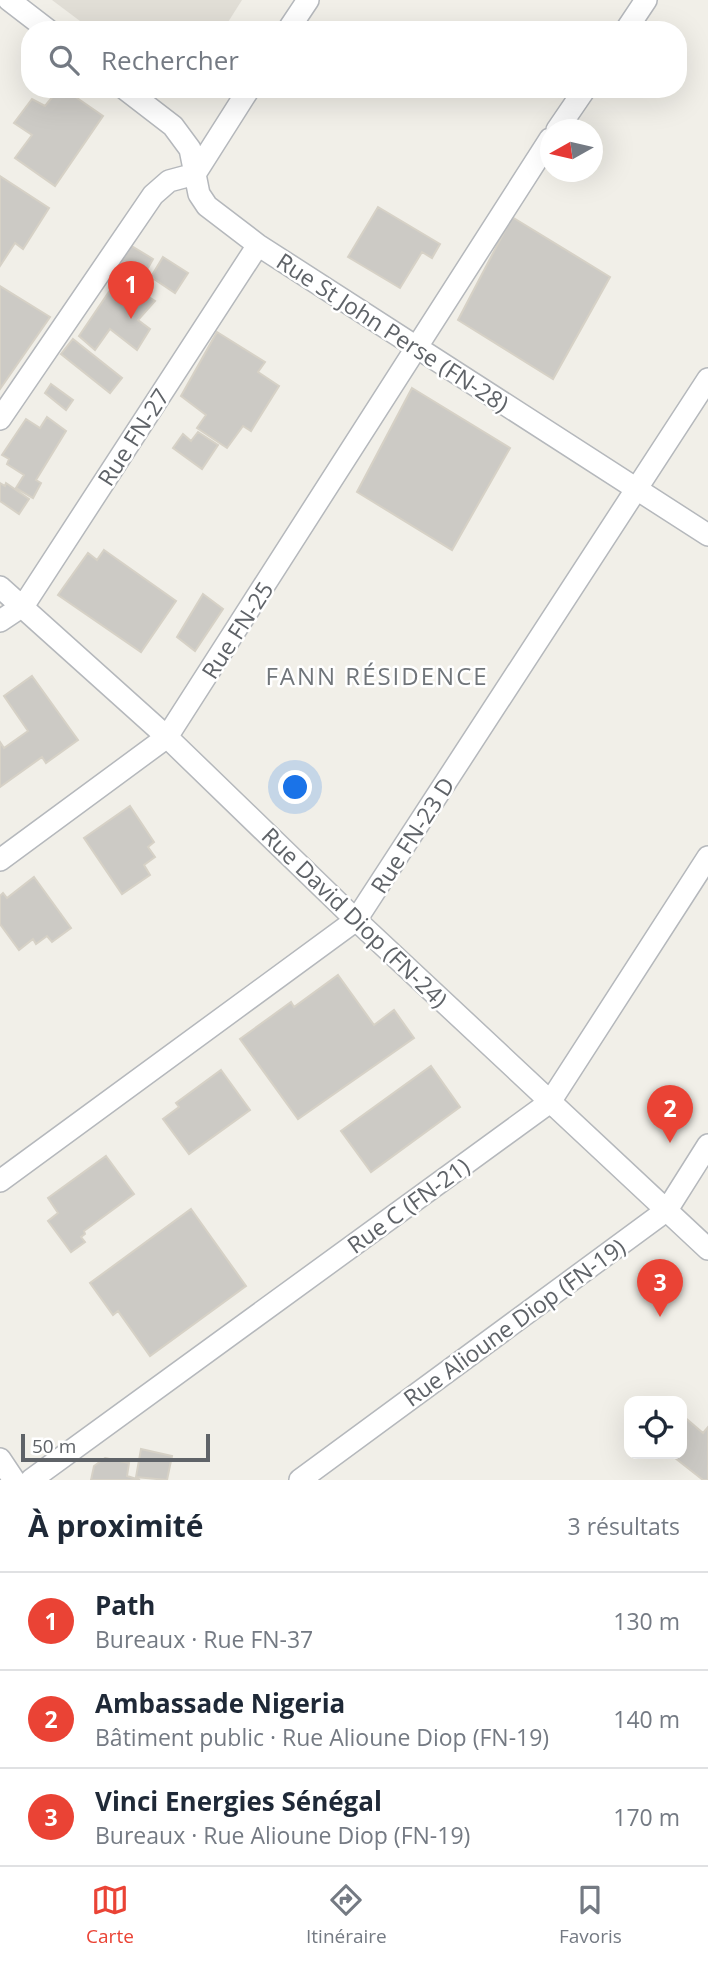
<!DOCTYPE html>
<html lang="fr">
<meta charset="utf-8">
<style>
body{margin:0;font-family:"Open Sans",sans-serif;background:#f2f2f3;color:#1f2937}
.controls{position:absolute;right:21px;bottom:21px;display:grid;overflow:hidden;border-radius:14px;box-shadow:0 7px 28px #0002}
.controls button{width:63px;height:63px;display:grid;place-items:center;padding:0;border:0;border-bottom:2px solid #e0e1e3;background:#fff;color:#1f2937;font:35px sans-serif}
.compass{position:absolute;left:540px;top:119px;width:63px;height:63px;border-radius:50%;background:#fff;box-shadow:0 7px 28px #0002;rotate:262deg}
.scale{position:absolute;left:21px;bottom:18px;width:189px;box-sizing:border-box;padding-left:7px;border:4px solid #5f6368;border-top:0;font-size:19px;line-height:24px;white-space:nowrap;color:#5f6368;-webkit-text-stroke:5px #fff;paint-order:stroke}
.you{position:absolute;left:296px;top:788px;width:24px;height:24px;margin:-18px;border:5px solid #fff;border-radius:50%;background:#1a73e8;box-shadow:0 0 0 10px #1a73e833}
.badge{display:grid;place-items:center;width:46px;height:46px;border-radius:50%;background:#ea4335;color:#fff;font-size:23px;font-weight:700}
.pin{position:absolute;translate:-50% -58px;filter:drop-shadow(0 2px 4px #0008)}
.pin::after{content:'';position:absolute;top:37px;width:24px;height:21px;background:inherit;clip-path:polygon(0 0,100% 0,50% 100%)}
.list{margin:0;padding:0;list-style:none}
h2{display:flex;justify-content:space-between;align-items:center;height:91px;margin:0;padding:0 28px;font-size:30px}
h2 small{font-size:23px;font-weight:400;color:#747a83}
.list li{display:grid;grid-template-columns:46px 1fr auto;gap:21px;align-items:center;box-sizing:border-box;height:98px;padding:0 28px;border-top:2px solid #e0e1e3}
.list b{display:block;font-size:26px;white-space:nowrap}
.list p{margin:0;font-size:23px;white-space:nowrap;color:#747a83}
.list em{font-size:23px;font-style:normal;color:#747a83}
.icon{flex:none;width:38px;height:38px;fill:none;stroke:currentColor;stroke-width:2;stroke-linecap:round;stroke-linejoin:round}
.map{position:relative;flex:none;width:708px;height:1480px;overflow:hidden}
.search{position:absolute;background:#fff;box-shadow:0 7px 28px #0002;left:21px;right:21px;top:21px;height:77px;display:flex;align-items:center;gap:18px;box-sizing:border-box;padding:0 24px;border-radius:28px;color:#747a83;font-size:26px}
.sheet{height:385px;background:#fff}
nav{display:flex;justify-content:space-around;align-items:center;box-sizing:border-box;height:98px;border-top:2px solid #e0e1e3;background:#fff;font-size:19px;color:#747a83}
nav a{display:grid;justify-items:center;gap:4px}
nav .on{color:#ea4335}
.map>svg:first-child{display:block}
</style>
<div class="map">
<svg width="708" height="1480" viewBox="0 0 708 1480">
<rect width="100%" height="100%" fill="#f1efe8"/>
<path fill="#e1ded6" d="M52,0H242L223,30H92Z"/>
<path fill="#cccac5" stroke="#d6d1c6" stroke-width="2" d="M59,89H64L103,116L55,186L15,158L32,135L14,123L32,99L45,106Z
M0,176L49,208L23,249L15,243L0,266Z
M378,207L440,244L432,258L422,252L400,288L348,257Z
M512,217L610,277L553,379L458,320Z
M130,245L153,259L136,289L155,301L138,320L150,329L137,350L110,329L95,350L79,336L123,271L116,267Z
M163,257L188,273L175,293L151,277Z
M0,286L50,317L0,389Z
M217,332L265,362L258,372L279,386L251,431L243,426L227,448L197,428L206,415L181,396Z
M73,339L122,378L110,393L61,354Z
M51,384L73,400L66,410L45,393Z
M412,388L510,448L452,550L357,492Z
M47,417L66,431L36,480L41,483L33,498L16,488L24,475L7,464L9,459L2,455L26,419L40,428Z
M198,432L218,445L202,469L173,448L183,434L191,441Z
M0,483L5,486L6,483L29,499L19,514L0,501Z
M104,550L176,601L141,652L58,595L88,553L97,560Z
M203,594L223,609L195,651L177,637Z
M32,676L78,740L46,763L42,757L0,787V742L4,748L28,731L4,696Z
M130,806L154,842L148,847L155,857L144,865L150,875L122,894L84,838Z
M34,877L71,928L52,942L47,936L36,944L33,939L19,950L0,924V896L3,893L7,898Z
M338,975L374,1025L394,1010L414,1038L298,1119L240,1039L291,1002L294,1007Z
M431,1066L460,1107L371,1172L341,1131Z
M221,1070L250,1110L189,1154L163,1119L179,1107L176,1103Z
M106,1156L134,1194L84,1231L85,1234L81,1237L85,1242L71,1252L48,1221L58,1213L48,1198Z
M191,1209L246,1286L150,1356L118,1311L113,1315L90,1283Z
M682,1415L703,1433L708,1427V1480H703L670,1454H682Z
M141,1449L172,1456L167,1480L136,1477Z
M105,1458L129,1463L127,1476L140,1480H91L94,1466Z"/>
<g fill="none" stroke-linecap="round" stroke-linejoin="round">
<g stroke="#b5b8bc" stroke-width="24">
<path id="minor" d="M9,0L48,30
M288,30L308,0
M626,30L646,0
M125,89L173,126L190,149L199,194L207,206L258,245L708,535
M557,130L585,89
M0,419L153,195L169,181L195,174L249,89
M0,587L167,737L356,920L708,1249
M0,621L24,605L258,245
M0,860L167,737L550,139
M0,1181L356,920L708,379
M0,1459L14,1480
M31,1480L550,1102L708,857
M300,1480L667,1210L708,1145"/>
</g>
<use href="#minor" stroke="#fff" stroke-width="21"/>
</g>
<g text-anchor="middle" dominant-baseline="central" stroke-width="5" stroke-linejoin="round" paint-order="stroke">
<g font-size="23" fill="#5f6368" stroke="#fff">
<text transform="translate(393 332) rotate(33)">Rue St John Perse (FN-28)</text>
<text transform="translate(133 437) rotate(-57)">Rue FN-27</text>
<text transform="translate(237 630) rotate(-57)">Rue FN-25</text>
<text transform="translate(412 835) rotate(-57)">Rue FN-23 D</text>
<text transform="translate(355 917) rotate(44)">Rue David Diop (FN-24)</text>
<text transform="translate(408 1205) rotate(-36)">Rue C (FN-21)</text>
<text transform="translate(514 1322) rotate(-36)">Rue Alioune Diop (FN-19)</text>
</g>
<g font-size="24" letter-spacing="2" fill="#70757a" stroke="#fff">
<text x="377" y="675">FANN RÉSIDENCE</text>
</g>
</g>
</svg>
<div class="controls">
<button><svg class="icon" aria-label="locate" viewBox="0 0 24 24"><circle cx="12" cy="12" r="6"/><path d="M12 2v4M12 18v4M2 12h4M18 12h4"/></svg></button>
</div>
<svg class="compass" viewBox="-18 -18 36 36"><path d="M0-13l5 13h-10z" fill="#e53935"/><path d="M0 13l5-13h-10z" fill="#747a83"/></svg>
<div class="scale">50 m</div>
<div class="you"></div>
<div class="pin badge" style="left:131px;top:319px">1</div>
<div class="pin badge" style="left:670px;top:1143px">2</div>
<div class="pin badge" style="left:660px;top:1317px">3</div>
<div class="search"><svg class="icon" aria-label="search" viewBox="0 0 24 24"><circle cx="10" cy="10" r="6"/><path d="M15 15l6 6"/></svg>Rechercher</div>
</div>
<section class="sheet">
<h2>À proximité<small>3 résultats</small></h2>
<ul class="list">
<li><span class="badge">1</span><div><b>Path</b><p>Bureaux · Rue FN-37</p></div><em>130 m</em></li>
<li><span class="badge">2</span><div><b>Ambassade Nigeria</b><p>Bâtiment public · Rue Alioune Diop (FN-19)</p></div><em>140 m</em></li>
<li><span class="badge">3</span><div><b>Vinci Energies Sénégal</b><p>Bureaux · Rue Alioune Diop (FN-19)</p></div><em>170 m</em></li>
</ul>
</section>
<nav>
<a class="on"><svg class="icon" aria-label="map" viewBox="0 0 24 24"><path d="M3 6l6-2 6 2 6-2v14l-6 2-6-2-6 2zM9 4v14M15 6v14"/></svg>Carte</a>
<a><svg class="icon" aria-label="directions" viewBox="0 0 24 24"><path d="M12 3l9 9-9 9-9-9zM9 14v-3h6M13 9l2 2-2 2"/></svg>Itinéraire</a>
<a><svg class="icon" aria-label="saved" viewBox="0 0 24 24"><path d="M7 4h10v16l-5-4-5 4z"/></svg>Favoris</a>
</nav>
